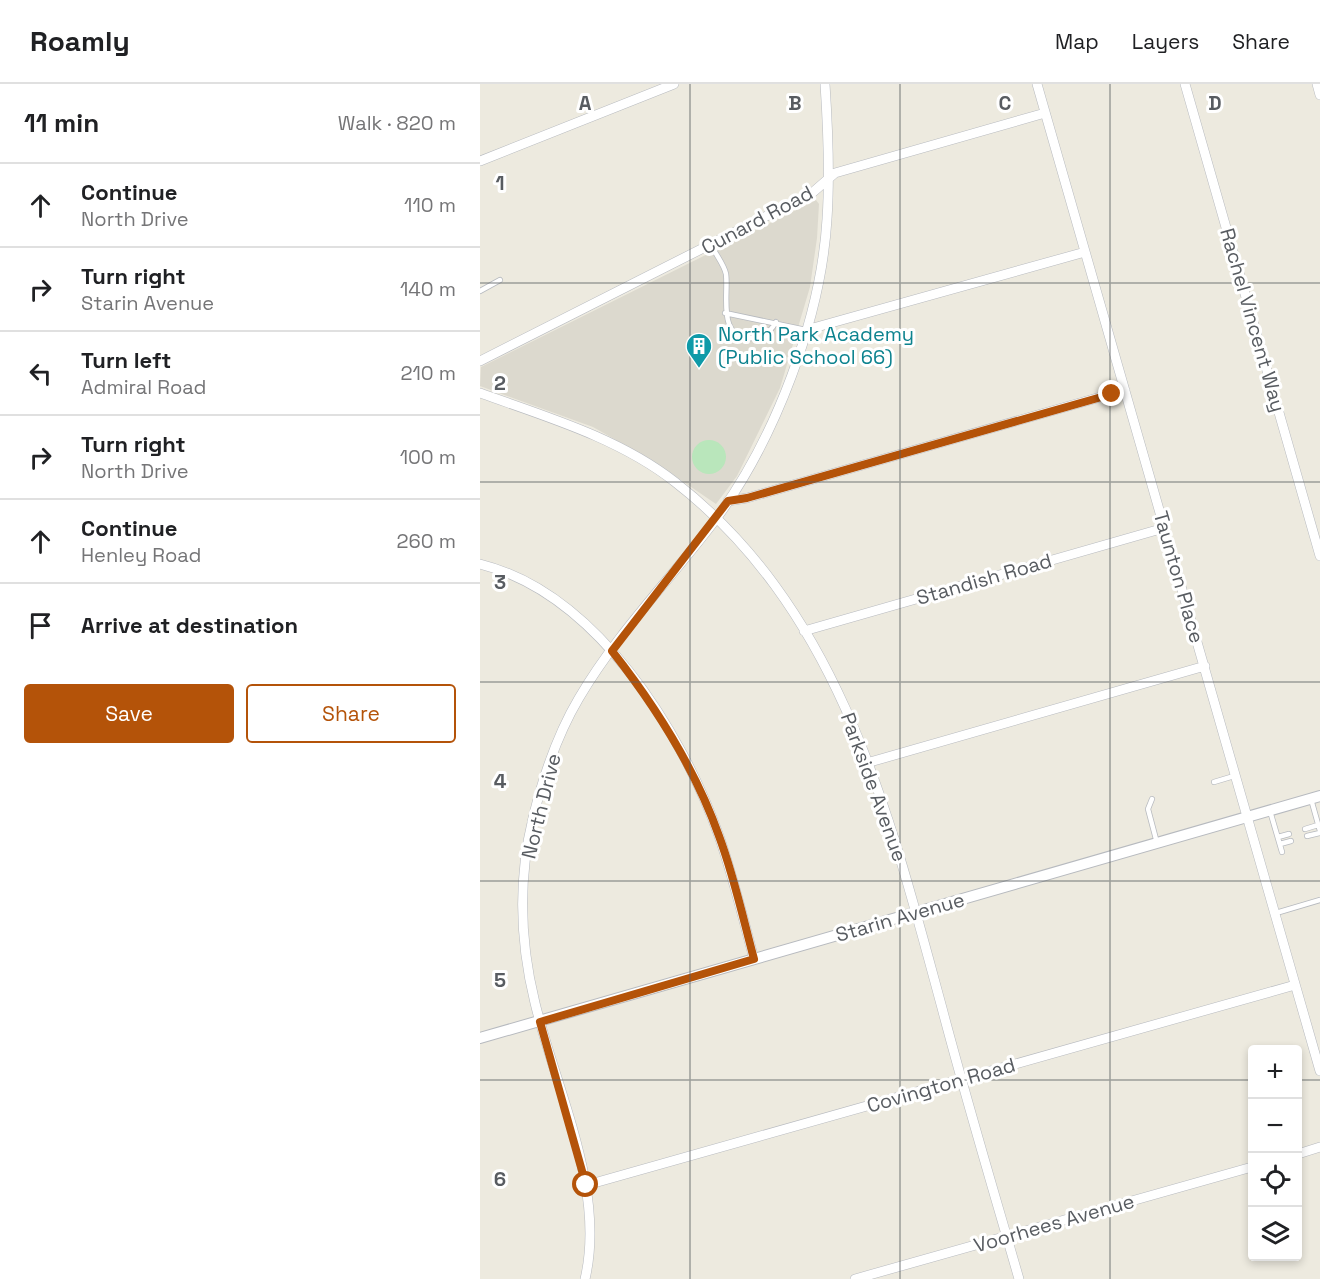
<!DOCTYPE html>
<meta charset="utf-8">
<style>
body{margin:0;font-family:"Space Grotesk",sans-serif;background:#f6f6f6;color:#202124}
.controls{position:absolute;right:18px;bottom:18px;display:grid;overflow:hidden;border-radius:6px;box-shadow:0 3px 9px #0003}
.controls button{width:54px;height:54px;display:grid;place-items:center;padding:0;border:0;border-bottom:2px solid #e0e0e0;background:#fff;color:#202124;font:30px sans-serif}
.stop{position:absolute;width:18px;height:18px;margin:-14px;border:4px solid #b45309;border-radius:50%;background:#fff}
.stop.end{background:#b45309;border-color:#fff;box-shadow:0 2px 6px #0008}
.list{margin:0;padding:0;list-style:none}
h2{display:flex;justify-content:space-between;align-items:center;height:78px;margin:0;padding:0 24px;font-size:26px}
h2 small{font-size:20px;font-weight:400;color:#757577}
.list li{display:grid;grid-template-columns:39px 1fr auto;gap:18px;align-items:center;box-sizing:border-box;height:84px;padding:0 24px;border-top:2px solid #e0e0e0}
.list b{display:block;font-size:22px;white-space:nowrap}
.list p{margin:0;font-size:20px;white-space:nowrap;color:#757577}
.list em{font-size:20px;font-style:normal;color:#757577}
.actions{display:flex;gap:12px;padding:18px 24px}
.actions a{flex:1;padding:14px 0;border:2px solid #b45309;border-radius:6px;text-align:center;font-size:21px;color:#b45309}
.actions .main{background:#b45309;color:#fff}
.icon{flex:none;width:33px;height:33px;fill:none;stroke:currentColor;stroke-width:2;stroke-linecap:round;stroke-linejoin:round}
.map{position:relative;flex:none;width:840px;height:1195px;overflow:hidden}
header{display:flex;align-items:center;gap:36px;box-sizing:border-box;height:84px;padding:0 30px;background:#fff;border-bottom:2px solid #e0e0e0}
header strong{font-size:28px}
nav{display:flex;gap:33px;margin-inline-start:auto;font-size:21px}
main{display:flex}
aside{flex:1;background:#fff}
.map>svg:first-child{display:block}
</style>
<header>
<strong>Roamly</strong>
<nav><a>Map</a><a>Layers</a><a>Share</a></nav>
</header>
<main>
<aside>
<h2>11 min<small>Walk · 820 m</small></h2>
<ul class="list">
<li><svg class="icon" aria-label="ahead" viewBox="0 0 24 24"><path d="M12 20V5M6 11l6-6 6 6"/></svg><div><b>Continue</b><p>North Drive</p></div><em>110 m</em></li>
<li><svg class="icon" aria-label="right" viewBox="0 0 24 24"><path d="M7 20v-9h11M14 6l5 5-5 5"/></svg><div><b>Turn right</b><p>Starin Avenue</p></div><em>140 m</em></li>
<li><svg class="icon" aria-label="left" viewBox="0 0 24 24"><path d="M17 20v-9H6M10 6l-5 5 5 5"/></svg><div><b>Turn left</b><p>Admiral Road</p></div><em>210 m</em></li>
<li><svg class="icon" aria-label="right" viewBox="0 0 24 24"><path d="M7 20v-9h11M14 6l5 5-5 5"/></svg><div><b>Turn right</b><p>North Drive</p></div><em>100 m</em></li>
<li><svg class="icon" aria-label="ahead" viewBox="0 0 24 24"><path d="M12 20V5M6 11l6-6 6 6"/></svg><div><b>Continue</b><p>Henley Road</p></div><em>260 m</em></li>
<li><svg class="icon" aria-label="arrive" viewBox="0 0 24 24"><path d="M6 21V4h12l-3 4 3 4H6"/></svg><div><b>Arrive at destination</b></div></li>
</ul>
<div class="actions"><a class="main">Save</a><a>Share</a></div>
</aside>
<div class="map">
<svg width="840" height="1195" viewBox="0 0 840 1195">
<rect width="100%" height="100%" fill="#edeadf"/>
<path fill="#dcd9ce" d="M336,116L339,120L337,154L330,203L300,304L257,392L236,420L173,377L113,343L0,302L1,283Z"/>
<path fill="#b9e6bb" d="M212 373a17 17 0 1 1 34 0a17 17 0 1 1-34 0Z"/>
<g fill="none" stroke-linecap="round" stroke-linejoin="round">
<g stroke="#b7babf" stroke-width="6">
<path id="service" d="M231,160C235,170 244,180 246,190C249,211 236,257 274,254C284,253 291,247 296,238
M0,207L20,196
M245,229L326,246
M734,698L754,692
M672,715L668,725L677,759
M831,715L840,747
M790,727L802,768
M825,745L838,741
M827,752L840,749
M798,753L809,750
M800,760L811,757
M796,829L840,816"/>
</g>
<g stroke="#b7babf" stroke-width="10">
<path id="minor" d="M557,0L840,987
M705,0L840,472
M837,0L840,11
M0,77L194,0
M326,246L605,168
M0,277L332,109L355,89L565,29
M0,309C67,333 139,354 195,398C361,527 410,733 462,924C486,1015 513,1105 539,1195
M248,417L267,414L645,306
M0,480C116,509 201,646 239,752C253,792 263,834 274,875
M324,547L684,444
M390,678L725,582
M818,1070L840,1063
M107,1101L815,901
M105,1195C126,1106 76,1006 55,919C40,858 38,795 53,734C63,693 77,651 99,614C137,549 191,495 236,435C295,355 341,235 347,135C350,91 348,45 345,0
M375,1195L772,1083"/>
</g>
<g stroke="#b7babf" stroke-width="12">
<path id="tertiary" d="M0,954L840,712"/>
</g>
<use href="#service" stroke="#fff" stroke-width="4.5"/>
<use href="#minor" stroke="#fff" stroke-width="9"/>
<use href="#tertiary" stroke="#fff" stroke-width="10"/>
</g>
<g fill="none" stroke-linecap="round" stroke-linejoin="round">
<path stroke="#b45309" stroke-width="8" d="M106,1101L60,938L274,875C263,834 254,792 239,752C215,684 176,623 132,567L248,417L267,414L632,310"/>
</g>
<path fill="none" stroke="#585c61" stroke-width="1.5" stroke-opacity="0.55" d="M210,0V1195M420,0V1195M630,0V1195M0,199H840M0,398H840M0,598H840M0,797H840M0,996H772M818,996H840"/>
<defs>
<g id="building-pin" transform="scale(1.35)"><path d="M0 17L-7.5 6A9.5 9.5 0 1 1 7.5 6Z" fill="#0f9aa8" stroke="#fff"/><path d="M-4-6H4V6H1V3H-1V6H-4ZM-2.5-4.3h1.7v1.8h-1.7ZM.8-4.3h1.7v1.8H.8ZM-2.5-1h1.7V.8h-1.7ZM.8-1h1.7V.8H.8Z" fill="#fff"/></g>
</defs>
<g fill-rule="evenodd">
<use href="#building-pin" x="219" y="262"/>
</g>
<g text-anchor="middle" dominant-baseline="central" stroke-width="6" stroke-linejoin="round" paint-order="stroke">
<g font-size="20" fill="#585c61" stroke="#fff">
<text transform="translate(277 136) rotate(-28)">Cunard Road</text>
<text transform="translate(773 236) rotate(74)">Rachel Vincent Way</text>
<text transform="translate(699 493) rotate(74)">Taunton Place</text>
<text transform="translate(504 495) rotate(-16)">Standish Road</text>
<text transform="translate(394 703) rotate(70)">Parkside Avenue</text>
<text transform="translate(61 722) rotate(-76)">North Drive</text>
<text transform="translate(420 833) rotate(-16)">Starin Avenue</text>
<text transform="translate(461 1001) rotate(-16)">Covington Road</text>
<text transform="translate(574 1139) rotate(-16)">Voorhees Avenue</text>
</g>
<g font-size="20" fill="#0d838f" stroke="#fff" text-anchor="start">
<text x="238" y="250">North Park Academy<tspan x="238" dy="23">(Public School 66)</tspan></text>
</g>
</g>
<g font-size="20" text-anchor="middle" font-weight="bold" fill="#585c61" stroke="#fff" stroke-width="6" stroke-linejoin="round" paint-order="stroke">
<text x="105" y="26">A</text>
<text x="315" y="26">B</text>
<text x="525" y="26">C</text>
<text x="735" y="26">D</text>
<text x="20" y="106">1</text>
<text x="20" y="306">2</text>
<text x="20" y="505">3</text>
<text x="20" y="704">4</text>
<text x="20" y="903">5</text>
<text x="20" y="1102">6</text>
</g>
</svg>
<div class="controls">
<button>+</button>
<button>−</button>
<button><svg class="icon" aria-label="locate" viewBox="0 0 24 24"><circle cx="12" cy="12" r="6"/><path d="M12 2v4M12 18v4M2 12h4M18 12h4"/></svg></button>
<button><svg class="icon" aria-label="layers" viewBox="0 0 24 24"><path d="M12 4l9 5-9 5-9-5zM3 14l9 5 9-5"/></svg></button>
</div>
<div class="stop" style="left:106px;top:1101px"></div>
<div class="stop end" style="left:632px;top:310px"></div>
</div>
</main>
